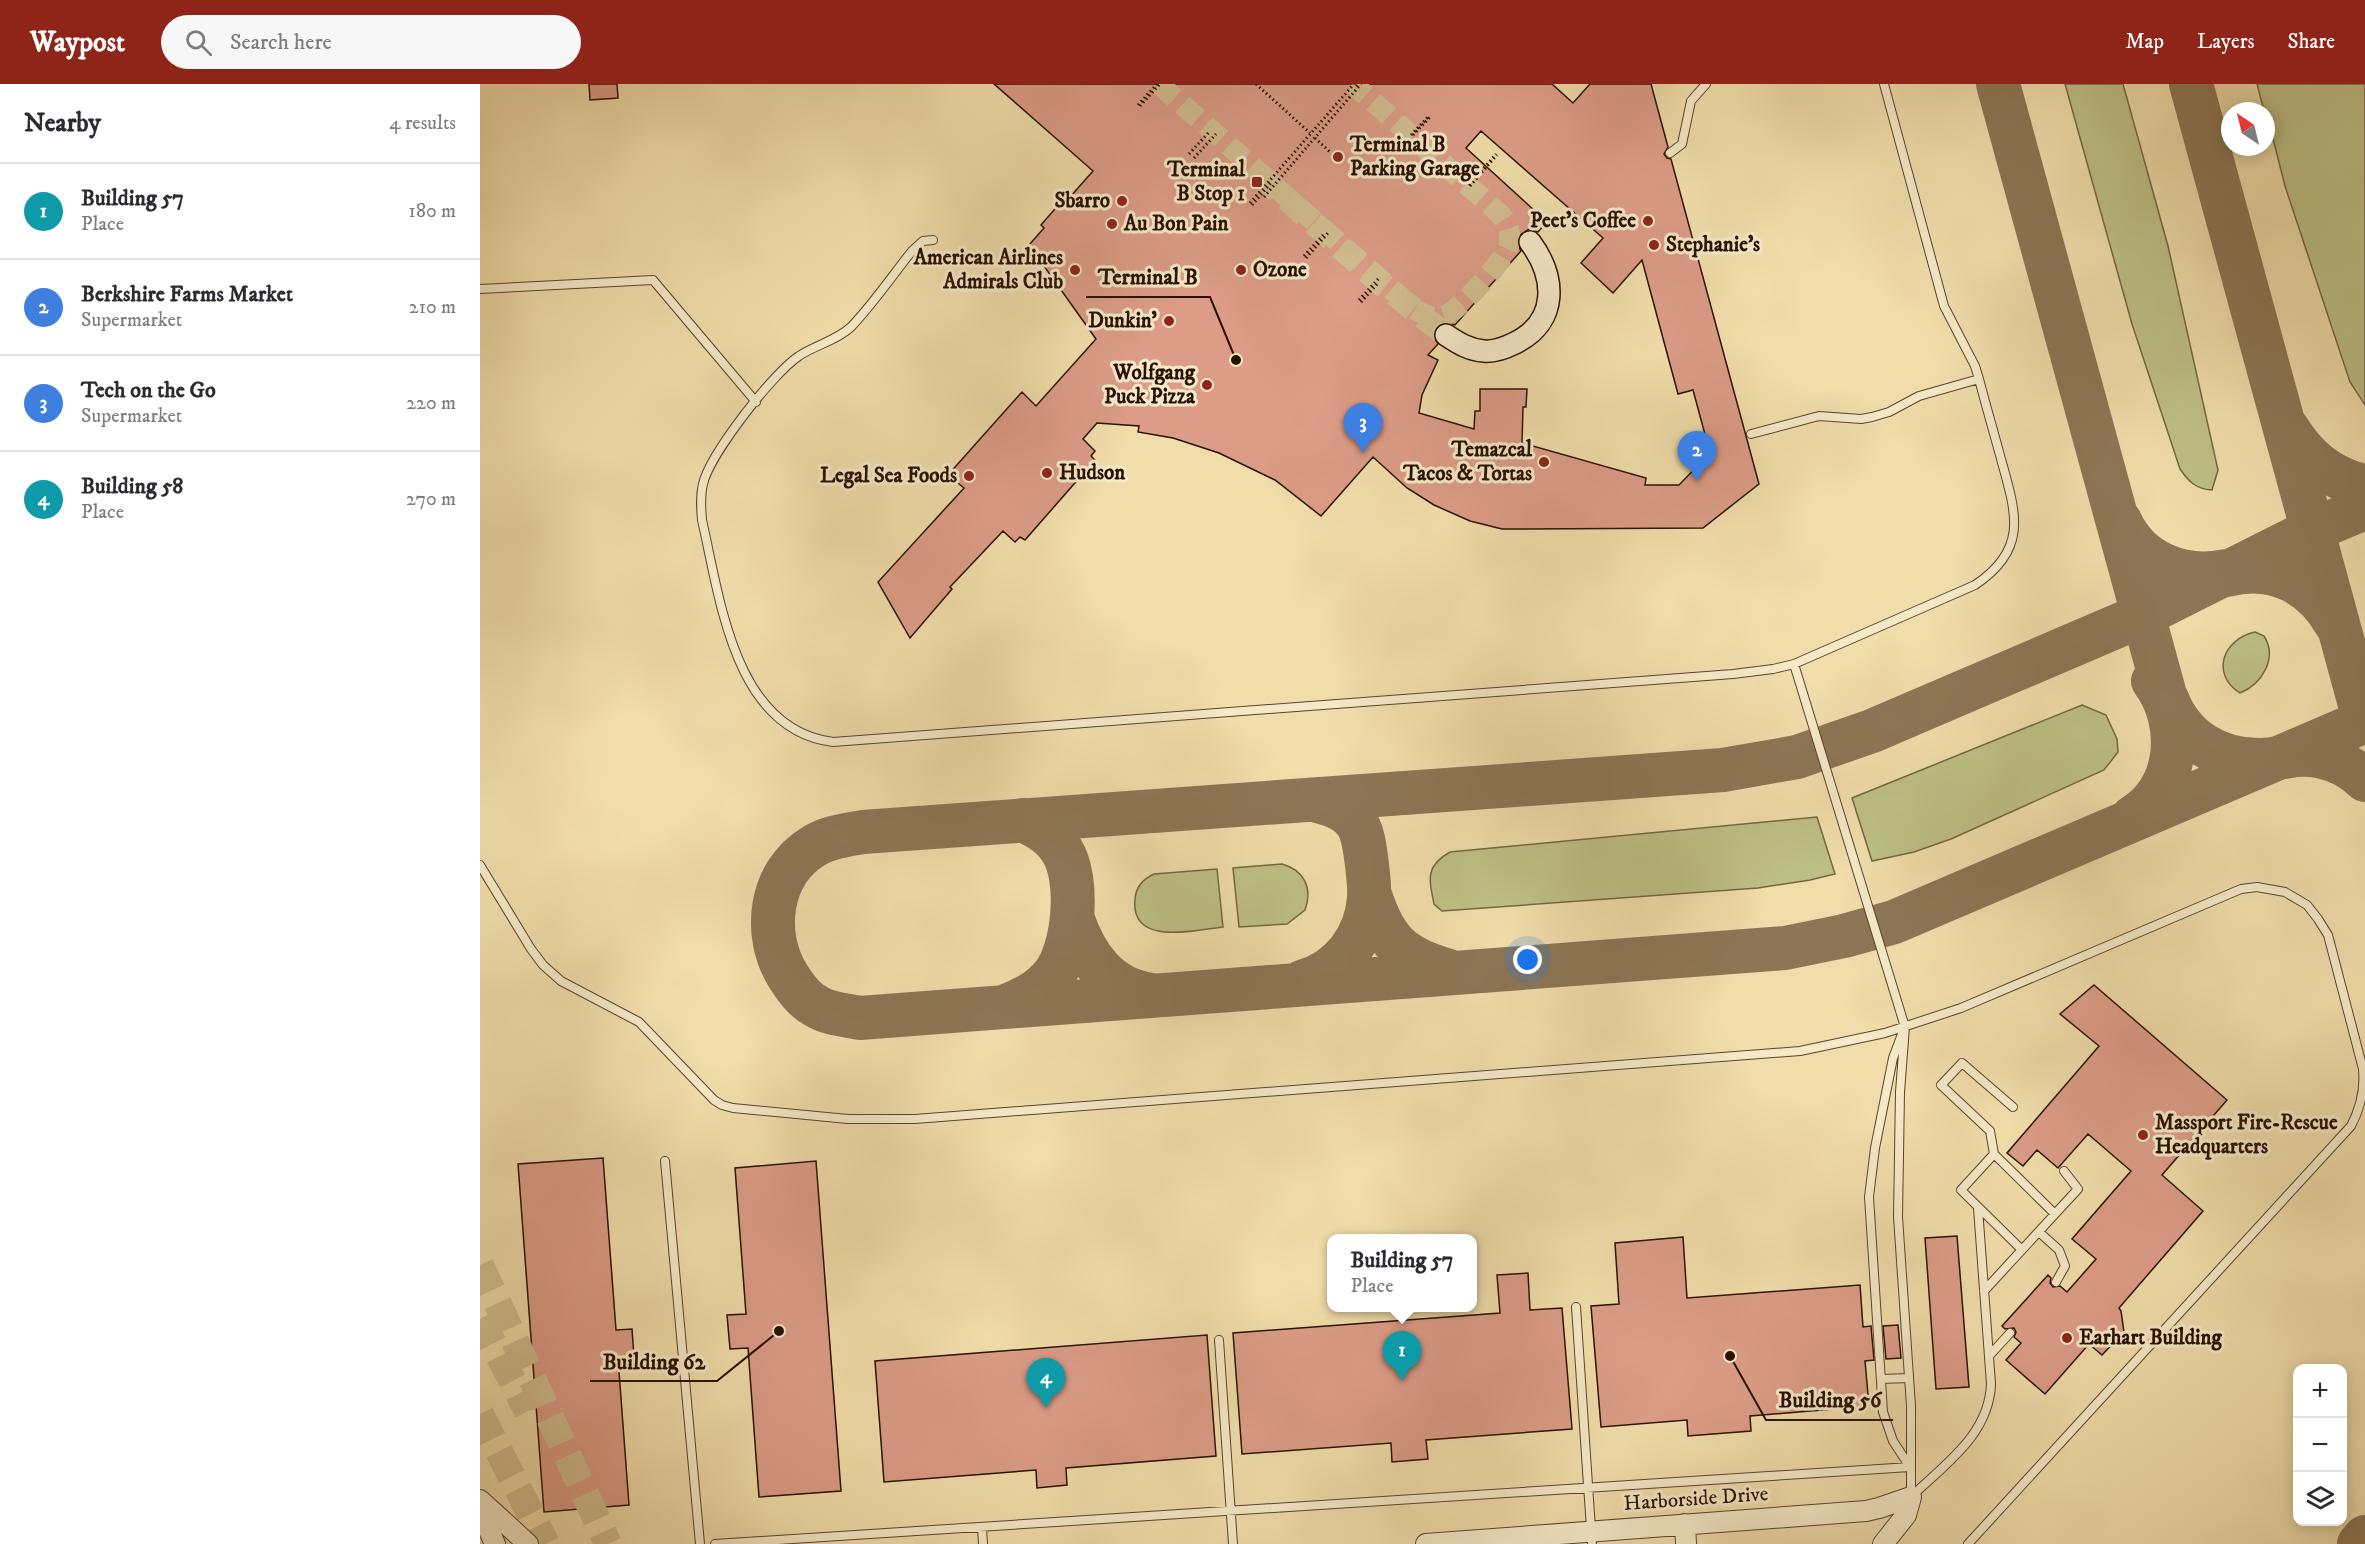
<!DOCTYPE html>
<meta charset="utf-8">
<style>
body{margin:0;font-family:"IM FELL DW Pica",serif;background:#f7f7f7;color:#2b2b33}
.controls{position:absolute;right:18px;bottom:18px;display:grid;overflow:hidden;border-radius:12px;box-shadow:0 3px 15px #0003}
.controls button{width:54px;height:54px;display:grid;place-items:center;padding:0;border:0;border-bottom:2px solid #e1e1e2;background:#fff;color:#2b2b33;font:30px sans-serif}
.compass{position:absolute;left:1741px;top:18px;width:54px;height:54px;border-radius:50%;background:#fff;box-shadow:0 3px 15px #0003;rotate:325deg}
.you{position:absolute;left:1048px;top:876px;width:21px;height:21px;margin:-15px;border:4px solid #fff;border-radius:50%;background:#1a73e8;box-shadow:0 0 0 9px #1a73e833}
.badge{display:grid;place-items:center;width:39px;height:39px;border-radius:50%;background:#8f2418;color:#fff;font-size:20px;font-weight:700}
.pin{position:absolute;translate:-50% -50px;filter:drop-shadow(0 2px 3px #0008)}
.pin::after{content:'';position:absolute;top:32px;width:21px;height:18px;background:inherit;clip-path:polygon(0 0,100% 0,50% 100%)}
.popup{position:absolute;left:847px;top:1150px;width:150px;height:78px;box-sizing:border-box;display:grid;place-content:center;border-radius:12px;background:#fff;filter:drop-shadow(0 2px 4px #0005);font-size:20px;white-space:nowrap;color:#7c7c81}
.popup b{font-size:22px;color:#2b2b33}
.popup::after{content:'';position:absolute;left:50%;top:100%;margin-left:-12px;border:12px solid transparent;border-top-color:#fff}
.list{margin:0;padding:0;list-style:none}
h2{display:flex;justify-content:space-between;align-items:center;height:78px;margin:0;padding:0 24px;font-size:26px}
h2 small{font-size:20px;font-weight:400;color:#7c7c81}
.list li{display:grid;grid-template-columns:39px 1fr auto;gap:18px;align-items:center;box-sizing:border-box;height:96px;padding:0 24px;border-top:2px solid #e1e1e2}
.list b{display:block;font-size:22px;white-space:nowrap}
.list p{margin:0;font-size:20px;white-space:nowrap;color:#7c7c81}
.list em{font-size:20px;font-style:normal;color:#7c7c81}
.icon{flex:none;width:33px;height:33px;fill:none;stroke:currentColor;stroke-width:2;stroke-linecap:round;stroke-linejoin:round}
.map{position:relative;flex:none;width:1885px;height:1460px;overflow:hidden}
header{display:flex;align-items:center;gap:36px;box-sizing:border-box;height:84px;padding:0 30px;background:#8f2418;color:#fff}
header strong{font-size:28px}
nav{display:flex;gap:33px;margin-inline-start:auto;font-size:21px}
.search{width:420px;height:54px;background:#f7f7f7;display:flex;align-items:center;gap:15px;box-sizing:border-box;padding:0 21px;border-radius:33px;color:#7c7c81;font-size:22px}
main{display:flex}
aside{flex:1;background:#fff}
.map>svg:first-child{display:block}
</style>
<header>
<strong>Waypost</strong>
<div class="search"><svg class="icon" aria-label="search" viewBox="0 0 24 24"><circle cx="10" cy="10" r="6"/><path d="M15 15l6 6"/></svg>Search here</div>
<nav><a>Map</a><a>Layers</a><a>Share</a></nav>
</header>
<main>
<aside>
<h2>Nearby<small>4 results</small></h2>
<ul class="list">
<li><span class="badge" style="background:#0f9aa8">1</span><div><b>Building 57</b><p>Place</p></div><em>180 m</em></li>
<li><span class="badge" style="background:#3f7fe0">2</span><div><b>Berkshire Farms Market</b><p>Supermarket</p></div><em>210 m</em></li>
<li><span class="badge" style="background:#3f7fe0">3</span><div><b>Tech on the Go</b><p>Supermarket</p></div><em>220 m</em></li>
<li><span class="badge" style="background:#0f9aa8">4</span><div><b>Building 58</b><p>Place</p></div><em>270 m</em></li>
</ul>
</aside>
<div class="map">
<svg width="1885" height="1460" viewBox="0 0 1885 1460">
<rect width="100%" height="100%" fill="#f0ddaa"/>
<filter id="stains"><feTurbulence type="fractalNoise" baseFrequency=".00333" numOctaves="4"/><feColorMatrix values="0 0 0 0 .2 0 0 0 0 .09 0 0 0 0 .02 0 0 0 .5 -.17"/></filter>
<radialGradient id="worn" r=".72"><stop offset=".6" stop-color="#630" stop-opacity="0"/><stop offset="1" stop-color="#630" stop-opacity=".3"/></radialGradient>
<path fill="#bdc086" stroke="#736843" stroke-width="1.5" d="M1585,0H1643L1688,162L1738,386L1732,406C1716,405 1709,398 1700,385L1652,240Z
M1777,0H1885V321L1870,298L1805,102L1786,27H1784Z
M1775,548L1784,552C1798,574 1782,600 1760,609C1730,590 1743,555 1775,548Z
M1602,621L1626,631L1637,655L1638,668L1624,686L1471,755L1434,768L1392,777L1372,714Z
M1337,733L1355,790L1330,796L1278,804L962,827L954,820C949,795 945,782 970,768Z
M802,780C824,786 833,804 825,826L807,840L759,843L753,784Z
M737,785L743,843C715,846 650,863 655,815C656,803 663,795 674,790Z"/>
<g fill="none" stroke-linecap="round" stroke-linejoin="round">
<path stroke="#8c7655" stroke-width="44" d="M1518,0L1688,622
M1711,0L1885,639
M1808,345C1826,375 1851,395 1885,402
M1885,424L1832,446L1663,531L1392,647L1317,673L1243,686L383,748C367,751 348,753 334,762C289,789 282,850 308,892C315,903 324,916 336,922C348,930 366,931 380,934L1305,864L1364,852L1414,838L1885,637
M1640,437C1659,479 1703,496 1746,487
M1747,491C1793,479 1833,499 1856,540
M1687,615C1702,655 1738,677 1781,676C1793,676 1805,672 1817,671C1842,669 1868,679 1885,696
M1653,733C1700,704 1704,639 1673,597
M890,811C905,858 922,874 969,887
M592,833C605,872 628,906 672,911
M822,898C861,887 886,854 889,814C890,803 888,792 887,781C885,767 884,748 875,737C865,724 849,720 834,716
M524,923C543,916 561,907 574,890C594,864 600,795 582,767C573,751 559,744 543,736
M1879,1460L1885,1453"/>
</g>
<path fill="#dc9c87" stroke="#291000" stroke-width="1.5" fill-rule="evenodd" d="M109,0H137L138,14L110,16Z
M514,0H1072L1093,19L1110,0H1171L1188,63L1184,70L1187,74L1191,75L1279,400L1223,444L1022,445L990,437L954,421L927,404L893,373L841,432L795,396L739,369L693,354L658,348L659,342L617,339L603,355L615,367L611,372L615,376L545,456L540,453L535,458L523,447L470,503L472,505L430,554L398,498L484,404L468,391L542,308L556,322L616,255L549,161L564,144L561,141L587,111L590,113L613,87ZM1001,47L1123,154L1101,179L1133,209L1162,176L1198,310L1213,306L1230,369L1199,401H1165L1166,394L1042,359L1043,323H1046L1047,305H1000V327H995L994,345L939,329L942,311L958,276L948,271L958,260L953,251L956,244L966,238L975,241L1041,167L1037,159L1039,152L1049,145L1058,148L1067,138L986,64Z
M1614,901L1747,1016L1682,1091L1723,1127L1639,1224L1641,1227L1644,1248L1622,1271L1609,1260L1565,1310L1526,1276L1541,1259L1534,1253L1536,1248L1534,1244L1525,1245L1522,1242L1568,1191L1571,1194L1570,1199L1573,1203L1580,1202L1587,1208L1616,1175L1592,1155L1651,1087L1608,1050L1578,1084L1557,1066L1543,1082L1527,1069L1619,962L1580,930Z
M123,1074L136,1246L152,1245L154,1273L138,1274L149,1421L64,1428L38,1080Z
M336,1077L361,1407L279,1413L268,1264L250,1265L247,1231L266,1230L255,1084Z
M1477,1152L1489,1303L1456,1305L1445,1154Z
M1203,1153L1207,1214L1380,1201L1383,1243L1391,1242L1394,1276L1385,1277L1389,1322L1270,1332L1271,1347L1208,1352L1207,1336L1121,1343L1111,1222L1139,1220L1135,1159Z
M1048,1189L1050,1226L1082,1224L1092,1345L946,1356L948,1375L912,1378L911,1359L762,1370L753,1249L1020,1229L1017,1191Z
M1418,1241L1421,1274L1406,1275L1403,1242Z
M727,1251L736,1372L586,1384L587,1401L557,1404L556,1386L404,1398L395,1277Z"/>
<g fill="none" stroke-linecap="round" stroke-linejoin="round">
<path stroke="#d2be90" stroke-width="21" stroke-dasharray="21 10" stroke-linecap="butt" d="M679,0L934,225C944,231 953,236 964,232C979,227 1026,175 1029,160C1032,148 1027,139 1020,130L873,0"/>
<path stroke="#d2be90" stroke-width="24" stroke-dasharray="24 12" stroke-linecap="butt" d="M780,91L899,198L966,251"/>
<path stroke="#d2be90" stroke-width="28" stroke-dasharray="28 14" stroke-linecap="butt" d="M0,1181L128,1460
M0,1235L48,1327
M0,1330L66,1460"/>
<g stroke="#5b432a" stroke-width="10">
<path id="service" d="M1190,69L1202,60L1211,17L1226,0
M453,156L443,157L432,167C412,192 393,220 371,243C356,257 335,261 319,272C293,289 230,370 223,400C220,412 221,424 222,436C240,514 254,646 353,658L1253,590L1293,585L1314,580L1495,501C1549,465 1536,429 1521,375C1514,349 1506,322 1499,295L1495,282L1464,222L1404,0
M0,205L173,196L276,318
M1271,350L1339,332L1381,335L1392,333L1409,328L1439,312L1499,295
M1314,580L1425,943L1420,1008L1418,1133L1431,1322V1413
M0,781L51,865L63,881L81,897L159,938L234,1016L242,1021L253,1024L368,1035H435L1320,967L1405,949L1481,924L1761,805L1777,803L1805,808L1827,821L1838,835L1848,851L1883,985C1885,1006 1881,1023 1871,1042L1488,1460
M1422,950L1413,974L1395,1064L1389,1113L1403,1328L1413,1357L1430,1383
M1533,1023L1482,979L1461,1001L1510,1047L1514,1070L1575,1130
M1514,1070L1481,1106L1542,1166
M185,1077L220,1460
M1559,1148L1579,1166L1585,1182L1576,1198
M1504,1207L1598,1105L1584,1087
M1096,1223L1112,1460
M739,1256L753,1460
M1509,1272L1530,1249
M1401,1295L1429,1294
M1431,1413C1465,1380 1509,1351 1511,1300L1498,1124
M502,1444L503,1460
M235,1460L1430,1383"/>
</g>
<g stroke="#5b432a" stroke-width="22">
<path id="tertiary" d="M0,1416L48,1460
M0,1417L7,1442L15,1460
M1205,1440L1206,1460
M946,1460L1386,1427L1399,1424L1431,1413L1426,1431L1403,1460"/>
</g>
<g stroke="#291000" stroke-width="24">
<path id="secondary" d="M966,251C978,259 989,266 1004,267C1015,268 1025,264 1035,259C1079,237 1076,193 1050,158"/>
</g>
<path stroke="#291000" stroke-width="3" stroke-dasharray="1.5 3" stroke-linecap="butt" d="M776,0L830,49
M658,21L677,0
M933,51L950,33
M835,54L850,68
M709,70L730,47
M990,102L1017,71
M784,113L881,0
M770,119L874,0
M824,172L845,149
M881,218L899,198"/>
<use href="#service" stroke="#f5e9c8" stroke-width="8"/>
<use href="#tertiary" stroke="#f5e9c8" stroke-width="20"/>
<use href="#secondary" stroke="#f5e9c8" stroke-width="21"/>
<path stroke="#291000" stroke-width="3" stroke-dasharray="1.5 3" stroke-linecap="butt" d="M876,2L878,0
M660,22L680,0
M931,51L949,32
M714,74L736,50
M989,101L1016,70
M772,121L791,99
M826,174L848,149
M879,216L899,194"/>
</g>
<g fill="#8f2418" stroke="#f5e9c8" stroke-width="2">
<circle cx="858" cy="73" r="6"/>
<rect x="771" y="92" width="12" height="12" rx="3"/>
<circle cx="642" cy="117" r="6"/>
<circle cx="1168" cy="137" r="6"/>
<circle cx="632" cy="140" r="6"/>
<circle cx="1174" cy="161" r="6"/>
<circle cx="595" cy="186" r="6"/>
<circle cx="761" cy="186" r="6"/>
<circle cx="689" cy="237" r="6"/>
<circle cx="727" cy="301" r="6"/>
<circle cx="1064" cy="378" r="6"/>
<circle cx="567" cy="389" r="6"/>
<circle cx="489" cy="392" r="6"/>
<circle cx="1663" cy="1051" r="6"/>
<circle cx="1587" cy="1254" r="6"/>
</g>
<g text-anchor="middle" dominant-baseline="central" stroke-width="6" stroke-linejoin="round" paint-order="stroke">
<g font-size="21" font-weight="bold" fill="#291000" stroke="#f5e9c8" text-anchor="end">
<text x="870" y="61" text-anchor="start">Terminal B<tspan x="870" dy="24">Parking Garage</tspan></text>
<text x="765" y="86">Terminal<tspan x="765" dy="24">B Stop 1</tspan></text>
<text x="630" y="117">Sbarro</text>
<text x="1156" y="137">Peet's Coffee</text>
<text x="644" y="140" text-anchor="start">Au Bon Pain</text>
<text x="1186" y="161" text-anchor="start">Stephanie's</text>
<text x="583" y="174">American Airlines<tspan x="583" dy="24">Admirals Club</tspan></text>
<text x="773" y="186" text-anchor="start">Ozone</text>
<text x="677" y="237">Dunkin'</text>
<text x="715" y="289">Wolfgang<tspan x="715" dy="24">Puck Pizza</tspan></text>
<text x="1052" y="366">Temazcal<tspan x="1052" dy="24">Tacos &amp; Tortas</tspan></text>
<text x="579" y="389" text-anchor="start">Hudson</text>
<text x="477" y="392">Legal Sea Foods</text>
<text x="1675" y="1039" text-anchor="start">Massport Fire-Rescue<tspan x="1675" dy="24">Headquarters</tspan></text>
<text x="1599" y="1254" text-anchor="start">Earhart Building</text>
</g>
<g font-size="21" fill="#291000" stroke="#f5e9c8">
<text transform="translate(1216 1415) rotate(-4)">Harborside Drive</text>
</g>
</g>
<path fill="none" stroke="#291000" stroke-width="2" d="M756 276L730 213H606M299 1247L237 1297H110M1250 1272L1286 1336H1413"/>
<g fill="#291000" stroke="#f5e9c8" stroke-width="2">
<circle cx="756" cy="276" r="6"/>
<circle cx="299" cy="1247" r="6"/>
<circle cx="1250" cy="1272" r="6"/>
</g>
<g font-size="22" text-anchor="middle" font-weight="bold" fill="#291000" stroke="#f5e9c8" stroke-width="6" stroke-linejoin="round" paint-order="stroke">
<text x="668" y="200">Terminal B</text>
<text x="174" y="1285">Building 62</text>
<text x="1350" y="1323">Building 56</text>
</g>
<rect width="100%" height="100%" filter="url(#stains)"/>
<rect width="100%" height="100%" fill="url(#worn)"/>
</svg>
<div class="controls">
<button>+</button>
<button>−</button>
<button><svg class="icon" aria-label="layers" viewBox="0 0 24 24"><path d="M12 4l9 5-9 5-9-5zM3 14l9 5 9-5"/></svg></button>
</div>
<svg class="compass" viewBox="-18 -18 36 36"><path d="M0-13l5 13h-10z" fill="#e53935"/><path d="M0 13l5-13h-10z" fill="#7c7c81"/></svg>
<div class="you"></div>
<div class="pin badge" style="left:922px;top:1297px;background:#0f9aa8">1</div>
<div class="popup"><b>Building 57</b>Place</div>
<div class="pin badge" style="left:1217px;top:397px;background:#3f7fe0">2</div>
<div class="pin badge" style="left:883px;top:369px;background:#3f7fe0">3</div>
<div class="pin badge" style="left:566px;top:1324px;background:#0f9aa8">4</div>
</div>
</main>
